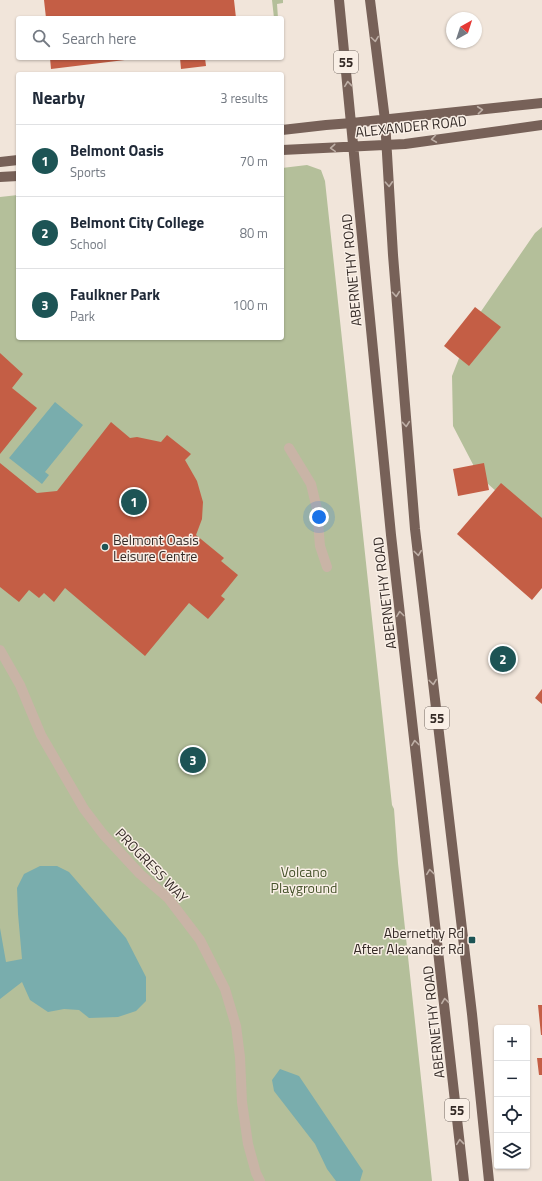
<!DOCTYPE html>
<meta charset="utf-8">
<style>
body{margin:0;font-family:"Titillium Web",sans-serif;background:#f6f6f7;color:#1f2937}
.controls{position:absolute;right:12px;bottom:12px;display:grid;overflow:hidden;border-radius:4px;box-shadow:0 1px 3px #0004}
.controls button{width:36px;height:36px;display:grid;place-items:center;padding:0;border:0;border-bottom:1px solid #e0e1e3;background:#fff;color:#1f2937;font:20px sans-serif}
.compass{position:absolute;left:446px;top:12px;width:36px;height:36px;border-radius:50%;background:#fff;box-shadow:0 1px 3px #0004;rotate:39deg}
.you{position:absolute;left:319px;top:517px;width:14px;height:14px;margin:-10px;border:3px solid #fff;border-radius:50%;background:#1a73e8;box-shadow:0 0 0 6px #1a73e833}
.badge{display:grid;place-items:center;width:26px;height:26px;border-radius:50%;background:#1d5455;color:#fff;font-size:13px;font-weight:700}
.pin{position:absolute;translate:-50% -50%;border:2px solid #fff;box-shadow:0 1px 4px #0006}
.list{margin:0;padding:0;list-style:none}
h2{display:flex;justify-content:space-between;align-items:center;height:52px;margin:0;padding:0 16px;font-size:17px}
h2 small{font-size:13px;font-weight:400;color:#747a83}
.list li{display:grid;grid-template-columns:26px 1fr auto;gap:12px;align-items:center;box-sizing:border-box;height:72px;padding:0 16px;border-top:1px solid #e0e1e3}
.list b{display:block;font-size:15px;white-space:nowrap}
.list p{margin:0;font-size:13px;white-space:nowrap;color:#747a83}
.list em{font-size:13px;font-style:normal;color:#747a83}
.icon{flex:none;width:22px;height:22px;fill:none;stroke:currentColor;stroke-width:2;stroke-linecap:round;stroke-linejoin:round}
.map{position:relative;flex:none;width:542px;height:1181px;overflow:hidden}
.search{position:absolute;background:#fff;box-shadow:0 1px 3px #0004;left:16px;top:16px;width:268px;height:44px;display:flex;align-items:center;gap:10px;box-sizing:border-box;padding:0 14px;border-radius:4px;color:#747a83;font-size:15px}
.panel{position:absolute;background:#fff;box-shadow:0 1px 3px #0004;left:16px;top:72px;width:268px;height:268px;border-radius:4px}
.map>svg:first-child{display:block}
</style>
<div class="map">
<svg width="542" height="1181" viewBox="0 0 542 1181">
<rect width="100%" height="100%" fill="#f1e5da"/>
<path fill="#b4bf9a" d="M272,0H283V3L277,4L278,18H274Z
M307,165L321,170L325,181L392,805L394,809L398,863L432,1181H0V197L18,195V338H282V168Z
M542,227V529L531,522L479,476L453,426L452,376L473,323L535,233Z"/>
<path fill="#79adad" d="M55,402L83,425L45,472L49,475L42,484L9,458Z
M40,866H57L69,872L126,938L146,977V1001L136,1011L118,1017L89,1018L79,1010L64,1009L48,1012L30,1000L22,982L0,999V928L6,962L22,959L18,914L17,888L24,874Z
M280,1069L299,1076L363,1171L360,1181H336L327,1169L315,1144L274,1091L272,1080Z"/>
<path fill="#c45e45" d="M44,0H234L236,18H46Z
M50,58H133V59L51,69Z
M180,58H205L206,66L181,69Z
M475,307L501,327L469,366L444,346Z
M0,353L23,374L12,388L37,408L0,454Z
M111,422L130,438L137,437L161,442L167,435L191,454L185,460L197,481L203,502L202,519L196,535L224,558L221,561L238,575L221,596L225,599L208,619L189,603L145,656L65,588L54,602L44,593L39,598L29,590L19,602L0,587V463L37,493L57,491Z
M484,463L489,490L458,496L453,469Z
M501,483L542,518V588L532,600L457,534Z
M542,689V704L535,698Z
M538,1005H542V1035H541Z
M537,1058H542V1075H539Z"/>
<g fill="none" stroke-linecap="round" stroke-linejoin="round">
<path stroke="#c9b4a6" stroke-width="10" d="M289,448L311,484L317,509L320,546L327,567
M0,650L20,685L41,735L84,809L103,834L140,874L168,898L200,940L225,989L236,1026L240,1057L242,1102L248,1144L256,1173L260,1181"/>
<path stroke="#776158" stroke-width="10" d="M339,0L391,535L464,1181
M370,0L385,120L393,255L415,529L472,1014L489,1181
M282,130L326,125L352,123L542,103
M282,150L405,144L542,125
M0,162L18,160
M0,177L18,176"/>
</g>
<defs><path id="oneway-chevron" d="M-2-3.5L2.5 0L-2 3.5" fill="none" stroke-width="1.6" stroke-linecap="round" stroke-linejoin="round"/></defs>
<g stroke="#beafa6">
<use href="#oneway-chevron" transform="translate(375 39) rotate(82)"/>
<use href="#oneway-chevron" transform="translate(348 84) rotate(-96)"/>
<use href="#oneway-chevron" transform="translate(480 110) rotate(-6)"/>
<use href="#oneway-chevron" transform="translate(434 139) rotate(172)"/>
<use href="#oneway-chevron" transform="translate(333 148) rotate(176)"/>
<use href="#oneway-chevron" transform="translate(389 184) rotate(87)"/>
<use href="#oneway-chevron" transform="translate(396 294) rotate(85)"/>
<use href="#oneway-chevron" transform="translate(406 424) rotate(85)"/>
<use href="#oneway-chevron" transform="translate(418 553) rotate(83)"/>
<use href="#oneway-chevron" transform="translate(400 614) rotate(-97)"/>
<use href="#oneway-chevron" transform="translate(433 682) rotate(83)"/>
<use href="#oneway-chevron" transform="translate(415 743) rotate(-97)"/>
<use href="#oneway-chevron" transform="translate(430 872) rotate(-97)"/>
<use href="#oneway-chevron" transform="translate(445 1001) rotate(-97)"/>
<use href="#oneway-chevron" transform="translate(460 1142) rotate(-96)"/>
</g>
<g fill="#1d5455" stroke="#f9efe6" stroke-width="1.5">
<circle cx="105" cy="547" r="4"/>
<rect x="468" y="936" width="8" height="8" rx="2"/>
</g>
<g text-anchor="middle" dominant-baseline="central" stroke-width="3" stroke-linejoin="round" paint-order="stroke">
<g fill="#f9efe6" stroke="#706660" stroke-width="1">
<rect x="334" y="51" width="24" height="22" rx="3"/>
<rect x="425" y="707" width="24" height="22" rx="3"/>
<rect x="445" y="1099" width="24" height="22" rx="3"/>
</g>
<g font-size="13" font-weight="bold" fill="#352b27">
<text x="346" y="62">55</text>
<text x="437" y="718">55</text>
<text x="457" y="1110">55</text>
</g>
<g font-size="14" fill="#352b27" stroke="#f9efe6">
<text transform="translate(411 126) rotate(-6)">ALEXANDER ROAD</text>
<text transform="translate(351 270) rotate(-95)">ABERNETHY ROAD</text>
<text transform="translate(384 593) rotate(-97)">ABERNETHY ROAD</text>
<text transform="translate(152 865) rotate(46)">PROGRESS WAY</text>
<text transform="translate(433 1022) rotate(-96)">ABERNETHY ROAD</text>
</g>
<g font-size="14" fill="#352b27" stroke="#f9efe6" text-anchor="start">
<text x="113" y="539">Belmont Oasis<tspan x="113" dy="16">Leisure Centre</tspan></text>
<text x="464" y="932" text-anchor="end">Abernethy Rd<tspan x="464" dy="16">After Alexander Rd</tspan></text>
</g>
<g font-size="14" fill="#46532b" stroke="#f9efe6">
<text x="304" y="871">Volcano<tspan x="304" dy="16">Playground</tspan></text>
</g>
</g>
</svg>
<div class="controls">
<button>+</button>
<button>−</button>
<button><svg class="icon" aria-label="locate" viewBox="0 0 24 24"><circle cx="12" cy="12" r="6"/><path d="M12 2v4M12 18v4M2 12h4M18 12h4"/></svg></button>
<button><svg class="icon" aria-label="layers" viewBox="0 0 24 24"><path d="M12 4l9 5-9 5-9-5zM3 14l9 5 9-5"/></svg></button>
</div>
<svg class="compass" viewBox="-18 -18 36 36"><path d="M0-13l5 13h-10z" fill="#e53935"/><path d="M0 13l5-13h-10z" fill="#747a83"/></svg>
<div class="you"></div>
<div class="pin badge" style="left:134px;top:502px">1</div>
<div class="pin badge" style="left:503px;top:659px">2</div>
<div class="pin badge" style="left:193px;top:760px">3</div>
<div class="search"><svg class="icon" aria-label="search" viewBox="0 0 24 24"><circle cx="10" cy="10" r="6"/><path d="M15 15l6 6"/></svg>Search here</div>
<section class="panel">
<h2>Nearby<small>3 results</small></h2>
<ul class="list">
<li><span class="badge">1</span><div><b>Belmont Oasis</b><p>Sports</p></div><em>70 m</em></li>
<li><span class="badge">2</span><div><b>Belmont City College</b><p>School</p></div><em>80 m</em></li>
<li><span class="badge">3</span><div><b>Faulkner Park</b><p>Park</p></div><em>100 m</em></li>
</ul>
</section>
</div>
